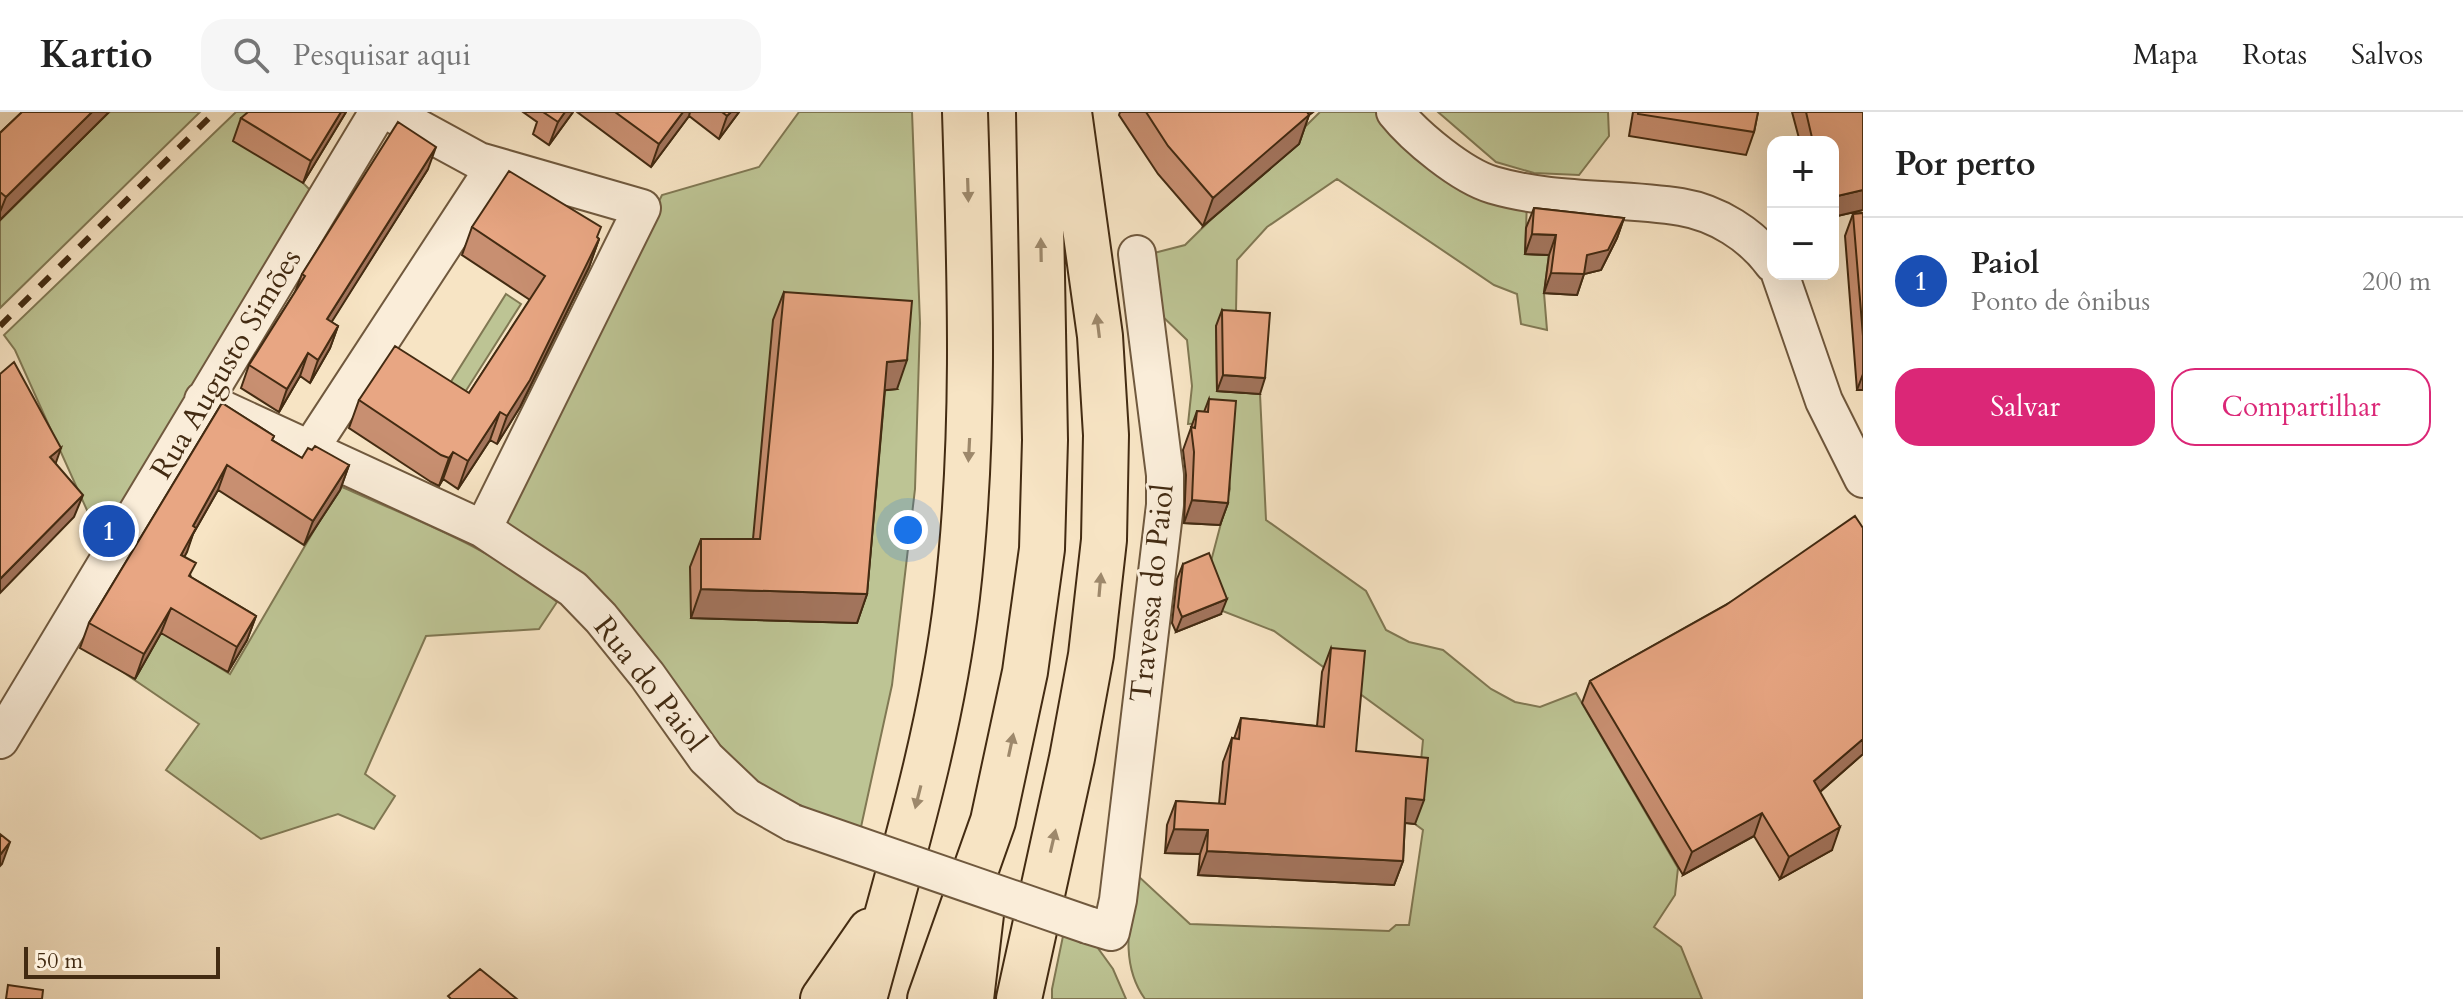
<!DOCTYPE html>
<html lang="pt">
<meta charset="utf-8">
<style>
body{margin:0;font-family:Cardo,serif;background:#f6f6f6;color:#222}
.controls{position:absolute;right:24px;top:24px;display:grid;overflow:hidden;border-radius:16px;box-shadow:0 8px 32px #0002}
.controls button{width:72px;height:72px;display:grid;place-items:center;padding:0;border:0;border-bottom:2px solid #e0e0e0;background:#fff;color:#222;font:40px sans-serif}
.scale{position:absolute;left:24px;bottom:20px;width:196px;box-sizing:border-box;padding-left:8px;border:4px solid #432b12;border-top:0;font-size:22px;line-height:28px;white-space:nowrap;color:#432b12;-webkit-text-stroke:6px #faedd9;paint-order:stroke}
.you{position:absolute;left:908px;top:418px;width:28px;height:28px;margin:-20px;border:6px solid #fff;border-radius:50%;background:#1a73e8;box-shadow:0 0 0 12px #1a73e833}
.badge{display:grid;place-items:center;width:52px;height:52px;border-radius:50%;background:#db2777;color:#fff;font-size:26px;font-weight:700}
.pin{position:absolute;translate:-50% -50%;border:4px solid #fff;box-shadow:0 2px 8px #0006}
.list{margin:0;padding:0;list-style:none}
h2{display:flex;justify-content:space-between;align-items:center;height:104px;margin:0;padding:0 32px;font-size:34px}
h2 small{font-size:26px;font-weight:400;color:#767676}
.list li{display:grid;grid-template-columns:52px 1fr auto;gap:24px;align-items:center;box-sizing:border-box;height:128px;padding:0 32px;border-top:2px solid #e0e0e0}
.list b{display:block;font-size:30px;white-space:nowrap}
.list p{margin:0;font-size:26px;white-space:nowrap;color:#767676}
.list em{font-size:26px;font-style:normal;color:#767676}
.actions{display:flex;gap:16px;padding:24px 32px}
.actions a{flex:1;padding:18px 0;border:2px solid #db2777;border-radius:24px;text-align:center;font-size:28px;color:#db2777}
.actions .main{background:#db2777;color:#fff}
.icon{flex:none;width:44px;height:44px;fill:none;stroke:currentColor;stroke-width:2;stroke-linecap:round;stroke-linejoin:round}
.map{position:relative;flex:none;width:1863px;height:887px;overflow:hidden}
header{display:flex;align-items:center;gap:48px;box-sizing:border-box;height:112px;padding:0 40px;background:#fff;border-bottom:2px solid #e0e0e0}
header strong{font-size:38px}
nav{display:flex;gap:44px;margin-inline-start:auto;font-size:28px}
.search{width:560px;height:72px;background:#f6f6f6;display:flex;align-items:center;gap:20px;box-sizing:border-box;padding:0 28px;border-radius:24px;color:#767676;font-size:30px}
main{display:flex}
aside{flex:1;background:#fff}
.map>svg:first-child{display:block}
</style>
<header>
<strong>Kartio</strong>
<div class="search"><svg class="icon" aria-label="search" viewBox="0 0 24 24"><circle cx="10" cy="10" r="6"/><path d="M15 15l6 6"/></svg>Pesquisar aqui</div>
<nav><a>Mapa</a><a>Rotas</a><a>Salvos</a></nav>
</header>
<main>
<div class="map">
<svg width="1863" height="887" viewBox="0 0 1863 887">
<rect width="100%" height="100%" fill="#f7e4c4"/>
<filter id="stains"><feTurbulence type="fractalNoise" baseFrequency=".0025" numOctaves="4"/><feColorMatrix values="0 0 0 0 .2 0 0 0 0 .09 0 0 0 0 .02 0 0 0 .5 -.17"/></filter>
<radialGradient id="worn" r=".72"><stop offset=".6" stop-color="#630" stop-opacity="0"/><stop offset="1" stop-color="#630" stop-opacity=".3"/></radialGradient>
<path fill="#bdc494" stroke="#807853" stroke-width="2" d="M109,0H200L0,196V108Z
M236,0H263L303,71L314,82L109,419L95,416L15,238L4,223Z
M799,0H912L920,211L915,377L892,573L861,715L795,698L755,677L611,498L503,407L662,83L759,55Z
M1320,0H1376L1527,90L1525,142L1549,143L1544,181L1547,218L1521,212L1517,182L1494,173L1337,67L1267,115L1237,148L1236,200L1216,214L1217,278L1260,282L1266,408L1366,479L1386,518L1409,530L1443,538L1491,577L1515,590L1540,595L1576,581L1678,756L1675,783L1654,815L1681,835L1702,887H1145C1118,850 1131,804 1136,762L1190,812L1389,819L1396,813H1409L1423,718L1415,712L1423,628L1274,519L1220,498L1210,453L1230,377L1223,310L1188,312L1192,274L1187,228L1159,201L1150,142L1185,133Z
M1438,0H1608L1609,24L1579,63L1534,61L1496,50Z
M506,182L521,192L462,285L447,276Z
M340,374C415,408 494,436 557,490L539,517L426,524L365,662L395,684L374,717L338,702L261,727L166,658L199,612L73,526L86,507L159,518L230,562Z
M1063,824L1092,828L1113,857L1126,887H1052V877Z"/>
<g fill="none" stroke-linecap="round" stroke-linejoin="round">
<g stroke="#70593e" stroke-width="40">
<path id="minor" d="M389,0L479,49L642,96L483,417
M1395,0C1415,25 1462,64 1493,73C1555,91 1619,85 1681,95C1717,101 1752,123 1773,152
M1780,162L1824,289L1863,367
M203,288L483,417L573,477L601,506L647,563L706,646L747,685L793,711
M310,337L495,54
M0,628L378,0
M1088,813L1111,820L1118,788L1165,393V363L1137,142"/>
</g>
<g stroke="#432b12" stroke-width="48">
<path id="highway" d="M823,887L870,819
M864,887C900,754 941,622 957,485C976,323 970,162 965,0
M930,887L993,709L1025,560L1042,437L1045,328L1039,0
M971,887L982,794
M1019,887L1072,646L1091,543L1104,428L1106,323L1100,224L1069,0"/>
</g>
<use href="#minor" stroke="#faedd9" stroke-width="36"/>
<use href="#highway" stroke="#f7e4c4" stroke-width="44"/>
<path stroke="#432b12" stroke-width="6" stroke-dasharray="14 14" stroke-linecap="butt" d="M0,214L215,0"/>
<g stroke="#70593e" stroke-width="40" stroke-linecap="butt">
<path id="minor-bridge" d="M793,711L1088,813"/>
</g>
<use href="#minor-bridge" stroke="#faedd9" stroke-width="36"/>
</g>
<path fill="#c88f71" stroke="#432b12" stroke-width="2" d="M22,0H109L0,108V21Z
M346,0L303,71L233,29L241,6Z
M523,0H573L549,33L533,22L537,10Z
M577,0H739L719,27L689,4L651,55Z
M1120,0H1313L1309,3L1299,32L1203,114L1158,62L1119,3Z
M1633,0H1758L1754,20L1746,43L1629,24Z
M1792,0H1863V98L1833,105V30H1800Z
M428,57L331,210L338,214L330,236L310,271L300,264L279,300L241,276L249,253L295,180L302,162Z
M1534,96L1624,106L1617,126L1601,158L1584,162L1577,183L1544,181L1549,143L1525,142L1526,116Z
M1863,101V278H1857L1845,124L1853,102Z
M472,115L597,125L599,127L589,155L520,295L497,332L490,328L458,377L443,367L439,374L431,370L349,316L359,288L469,281L530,188L462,143Z
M784,180L897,277L885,278L867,482L857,511L691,506L690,455L701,427H753L773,208Z
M1222,198L1260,282L1217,279L1216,214Z
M1209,287L1228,391L1220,413L1184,411L1186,363L1183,338L1197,299L1204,300Z
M222,291L274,324L272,328L302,346L349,353L340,378L304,433L218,378L193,422L184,445L191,465L256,504L247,528L228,560L161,521L135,567L80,536L89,511Z
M1863,416V642L1820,680L1832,738L1780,767L1754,724L1683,763L1582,591L1590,569Z
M1183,452L1221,502L1176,520L1172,511L1177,467Z
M1331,536L1356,639L1415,712L1405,711L1403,749L1394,773L1198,763L1200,742L1165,741L1167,713L1176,689L1219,692L1223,650L1232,626L1234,627L1241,606L1317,614L1322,560Z"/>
<path fill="#a2745c" stroke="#432b12" stroke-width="2" d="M92,0H109L0,108V100L6,85Z
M341,0H346L303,71L311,49Z
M565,0H573L549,33L558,10Z
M683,0H690L689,4L651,55L659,32Z
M731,0H739L719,27L727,4Z
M1299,0H1313L1309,3L1299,32L1203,114L1213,86Z
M436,35L428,57L319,230L327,207Z
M1863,78V98L1833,105V85Z
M1624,106L1617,126L1601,158L1584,162L1577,183L1544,181L1551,161L1587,143Z
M1532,122L1556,123L1549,143L1525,142Z
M599,127L589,155L520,295L497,332L507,304Z
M338,214L330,236L310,271L318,248Z
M308,241L300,264L279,300L287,277Z
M907,248L897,277L877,279L887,250Z
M1863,262V278H1857Z
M1223,263L1265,266L1260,282L1217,279Z
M500,300L490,328L458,377L468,349Z
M61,336L53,359L50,345Z
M453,340L443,367L439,374L449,346Z
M227,353L218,378L193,422L187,440L172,467L193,414Z
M349,353L340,378L304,433L313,409Z
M83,383L74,405L0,481V467Z
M1192,388L1228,391L1220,413L1184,411Z
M701,477L867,482L857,511L691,506Z
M1227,487L1221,502L1176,520L1182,505Z
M171,496L161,521L135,567L144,542Z
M256,504L247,528L228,560L237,535Z
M1863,627V642L1806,692L1814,669Z
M1406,686L1424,688L1415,712L1397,710Z
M1762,701L1754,724L1683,763L1692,740Z
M1840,715L1832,738L1780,767L1789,745Z
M1174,717L1208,718L1200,742L1165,741Z
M10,730L2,752L0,754V743Z
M1207,739L1403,749L1394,773L1198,763Z"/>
<path fill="#e8a683" stroke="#432b12" stroke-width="2" d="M22,0H92L6,85L0,80V21Z
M248,0H341L311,49L241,6Z
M543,0H565L558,10Z
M615,0H683L659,32Z
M722,0H731L727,4Z
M1146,0H1307L1309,3L1213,86L1168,34Z
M1638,0H1758L1754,20L1638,2Z
M1806,0H1863V78L1833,85V30H1813Z
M398,10L436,35L327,207L338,214L318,248L308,241L287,277L249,253L305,164L302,162Z
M509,59L601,115L597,125L599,127L530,268L507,304L500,300L468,349L453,340L449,346L441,343L359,288L395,234L469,281L545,164L472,115Z
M1534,96L1624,106L1608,138L1587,143L1584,162L1551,161L1556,123L1532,122Z
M1863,101V224L1853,102Z
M784,180L912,189L907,248L887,250L867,482L701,477V427H760Z
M1222,198L1270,201L1265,266L1223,263Z
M14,250L61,336L50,345L83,383L0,467V262Z
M1209,287L1236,289L1228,391L1192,388L1194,340L1191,315L1195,316L1197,299L1208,300Z
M222,291L274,324L272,328L302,346L308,336L312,338L315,334L349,353L313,409L227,353L193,414L196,416L181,443L196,451L189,464L256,504L237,535L171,496L144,542L89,511Z
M1855,404L1863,416V627L1814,669L1840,715L1789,745L1762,701L1692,740L1590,569L1726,493Z
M1209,441L1227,487L1182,505L1178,495L1183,452Z
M1331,536L1365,539L1356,639L1428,646L1424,688L1406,686L1403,749L1207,739L1208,718L1174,717L1176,689L1225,692L1232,626L1239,627L1241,606L1324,615Z
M0,722L10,730L0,743Z
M480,857L517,887H451L448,884Z
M8,873L43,878L42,887H6Z"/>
<defs><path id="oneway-solid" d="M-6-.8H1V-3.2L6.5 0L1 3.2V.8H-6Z" transform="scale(2)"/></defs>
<g fill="#9d886b">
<use href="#oneway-solid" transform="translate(968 78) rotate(88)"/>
<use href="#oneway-solid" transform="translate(1041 138) rotate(-91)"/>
<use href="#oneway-solid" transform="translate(1098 214) rotate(-97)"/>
<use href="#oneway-solid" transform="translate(969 338) rotate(93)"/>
<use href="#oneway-solid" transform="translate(1100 473) rotate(-85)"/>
<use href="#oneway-solid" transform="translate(1011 633) rotate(-78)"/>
<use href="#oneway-solid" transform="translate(918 685) rotate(104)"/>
<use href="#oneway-solid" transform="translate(1053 729) rotate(-77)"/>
</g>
<g text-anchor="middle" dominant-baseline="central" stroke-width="6" stroke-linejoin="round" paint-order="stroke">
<g font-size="30" fill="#432b12" stroke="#faedd9">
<text transform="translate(226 252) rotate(-59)">Rua Augusto Simões</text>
<text transform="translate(1152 481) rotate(-84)">Travessa do Paiol</text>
<text transform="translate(650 572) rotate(52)">Rua do Paiol</text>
</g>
</g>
<rect width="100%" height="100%" filter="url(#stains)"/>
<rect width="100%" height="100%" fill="url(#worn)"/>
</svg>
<div class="controls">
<button>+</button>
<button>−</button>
</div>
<div class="scale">50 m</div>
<div class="you"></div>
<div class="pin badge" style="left:109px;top:419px;background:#1a4fb4">1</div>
</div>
<aside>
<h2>Por perto<small></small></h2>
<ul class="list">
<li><span class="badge" style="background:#1a4fb4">1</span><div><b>Paiol</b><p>Ponto de ônibus</p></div><em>200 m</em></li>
</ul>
<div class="actions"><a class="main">Salvar</a><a>Compartilhar</a></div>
</aside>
</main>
